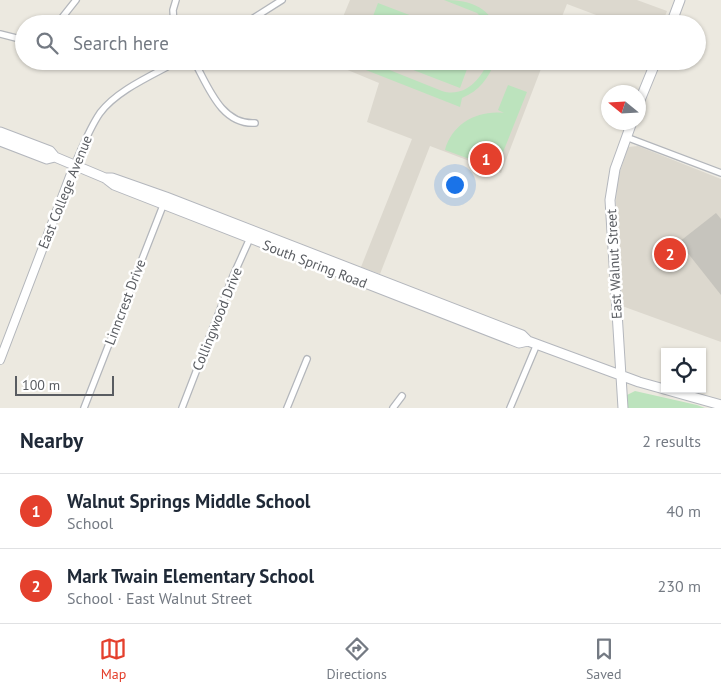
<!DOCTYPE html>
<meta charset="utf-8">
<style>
body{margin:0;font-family:"PT Sans",sans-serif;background:#f6f6f7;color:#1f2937}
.controls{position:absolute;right:15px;bottom:15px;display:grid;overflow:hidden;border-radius:0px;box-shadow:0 1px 4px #0004}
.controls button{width:45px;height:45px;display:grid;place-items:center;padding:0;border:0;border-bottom:1px solid #e0e1e3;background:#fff;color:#1f2937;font:25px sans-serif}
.compass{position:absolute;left:601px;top:85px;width:45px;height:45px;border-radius:50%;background:#fff;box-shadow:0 1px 4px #0004;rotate:288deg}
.scale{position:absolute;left:15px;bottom:12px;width:99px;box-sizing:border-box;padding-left:5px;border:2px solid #595c61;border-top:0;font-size:14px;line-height:18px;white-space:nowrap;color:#595c61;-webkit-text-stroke:4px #fff;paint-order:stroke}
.you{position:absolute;left:454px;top:184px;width:18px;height:18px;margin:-12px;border:4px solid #fff;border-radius:50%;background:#1a73e8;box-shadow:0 0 0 8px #1a73e833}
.badge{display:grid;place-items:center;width:32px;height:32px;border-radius:50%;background:#e4402d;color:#fff;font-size:16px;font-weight:700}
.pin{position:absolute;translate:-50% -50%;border:2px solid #fff;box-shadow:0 1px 5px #0006}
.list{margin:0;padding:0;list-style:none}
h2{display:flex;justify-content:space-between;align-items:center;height:65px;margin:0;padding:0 20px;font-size:21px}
h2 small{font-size:16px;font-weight:400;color:#747a83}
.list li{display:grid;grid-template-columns:32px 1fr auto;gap:15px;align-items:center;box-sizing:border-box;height:75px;padding:0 20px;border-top:1px solid #e0e1e3}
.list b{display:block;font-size:19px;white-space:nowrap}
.list p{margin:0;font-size:16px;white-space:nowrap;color:#747a83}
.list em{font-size:16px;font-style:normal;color:#747a83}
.icon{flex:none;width:28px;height:28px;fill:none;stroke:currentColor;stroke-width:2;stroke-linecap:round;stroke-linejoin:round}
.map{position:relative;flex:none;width:721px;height:408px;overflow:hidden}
.search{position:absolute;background:#fff;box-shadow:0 1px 4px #0004;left:15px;right:15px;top:15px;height:55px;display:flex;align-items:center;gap:12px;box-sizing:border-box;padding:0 18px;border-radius:28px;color:#747a83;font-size:19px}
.sheet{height:215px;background:#fff}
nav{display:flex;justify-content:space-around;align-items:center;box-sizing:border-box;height:70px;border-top:1px solid #e0e1e3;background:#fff;font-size:14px;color:#747a83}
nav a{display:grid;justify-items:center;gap:2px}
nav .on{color:#e4402d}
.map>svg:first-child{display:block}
</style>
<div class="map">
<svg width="721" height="408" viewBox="0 0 721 408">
<rect width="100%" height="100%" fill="#ece9e0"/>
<path fill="#dcd8ce" d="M350,0H637L667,11L662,24H620L567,4L559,24H340Z
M326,61H544L501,173L430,146L380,274L361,267L412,139L367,122L379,83Z
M638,146L721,179V342L622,306L616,202L617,181L628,147Z"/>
<path fill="#bce3bd" d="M444,0C465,0 484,4 495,24H488L477,13Z
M378,3L433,24H370Z
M343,61H367L442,91C464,98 481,80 488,61H495C489,78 479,91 462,98L460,107Z
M390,61H470L460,88Z
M508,85L527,92L498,165L491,167L445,150C452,124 477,110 504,113L498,110Z
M635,391L697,405L705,408H628L627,395Z"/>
<path fill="#c6c4bd" d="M716,213L721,219V295L679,242Z"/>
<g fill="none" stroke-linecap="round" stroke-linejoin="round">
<g stroke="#b3b6bb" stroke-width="8">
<path id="minor" d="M57,24L76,0
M174,24L173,10L176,0
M244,24L282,0
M0,34L24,40
M194,61C208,86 221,125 255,123
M626,137L721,173
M74,166C82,148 89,129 100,113C117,90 153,75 178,61
M84,408L164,203
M182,408L233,276L251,236
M287,408L307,359
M393,408L402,396
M510,408L537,344"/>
</g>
<g stroke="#b3b6bb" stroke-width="10">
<path id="tertiary" d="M0,360L74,166"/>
</g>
<g stroke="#b4b7bd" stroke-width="11">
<path id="secondary" d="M671,24L680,0
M638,105L656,61
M0,132L50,151L55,157L105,178L114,185L519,343L528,341
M0,141L47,159L55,157
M105,178H112L166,197L522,335L528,341L639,382L721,405
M623,408L610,200L615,169L632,122"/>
</g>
<use href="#minor" stroke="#fff" stroke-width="5.5"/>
<use href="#tertiary" stroke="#fff" stroke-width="8"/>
<use href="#secondary" stroke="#fff" stroke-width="9"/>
</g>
<g text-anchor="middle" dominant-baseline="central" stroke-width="5" stroke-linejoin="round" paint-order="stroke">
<g font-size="14" fill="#595c61" stroke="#fff">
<text transform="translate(65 192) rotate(-68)">East College Avenue</text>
<text transform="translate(315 264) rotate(21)">South Spring Road</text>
<text transform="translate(614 264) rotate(-93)">East Walnut Street</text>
<text transform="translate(125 302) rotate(-69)">Linncrest Drive</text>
<text transform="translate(217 319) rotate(-68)">Collingwood Drive</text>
</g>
</g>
</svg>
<div class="controls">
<button><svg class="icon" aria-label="locate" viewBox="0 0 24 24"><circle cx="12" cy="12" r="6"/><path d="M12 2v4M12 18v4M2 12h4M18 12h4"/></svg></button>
</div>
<svg class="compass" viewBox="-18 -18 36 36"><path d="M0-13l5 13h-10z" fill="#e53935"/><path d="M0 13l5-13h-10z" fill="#747a83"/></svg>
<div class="scale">100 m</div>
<div class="you"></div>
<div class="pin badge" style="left:486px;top:159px">1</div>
<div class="pin badge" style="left:670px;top:254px">2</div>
<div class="search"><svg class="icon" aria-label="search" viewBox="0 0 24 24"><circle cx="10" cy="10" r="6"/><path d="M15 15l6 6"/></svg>Search here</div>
</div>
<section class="sheet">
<h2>Nearby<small>2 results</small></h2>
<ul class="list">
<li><span class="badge">1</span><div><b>Walnut Springs Middle School</b><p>School</p></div><em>40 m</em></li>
<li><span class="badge">2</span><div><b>Mark Twain Elementary School</b><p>School · East Walnut Street</p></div><em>230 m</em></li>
</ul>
</section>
<nav>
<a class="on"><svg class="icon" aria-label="map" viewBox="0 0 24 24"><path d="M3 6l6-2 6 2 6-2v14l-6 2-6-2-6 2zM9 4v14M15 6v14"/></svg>Map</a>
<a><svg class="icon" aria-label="directions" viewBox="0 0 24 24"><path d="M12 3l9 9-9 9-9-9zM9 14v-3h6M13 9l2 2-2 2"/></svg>Directions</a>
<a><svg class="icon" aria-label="saved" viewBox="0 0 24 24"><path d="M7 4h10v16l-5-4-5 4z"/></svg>Saved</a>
</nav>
